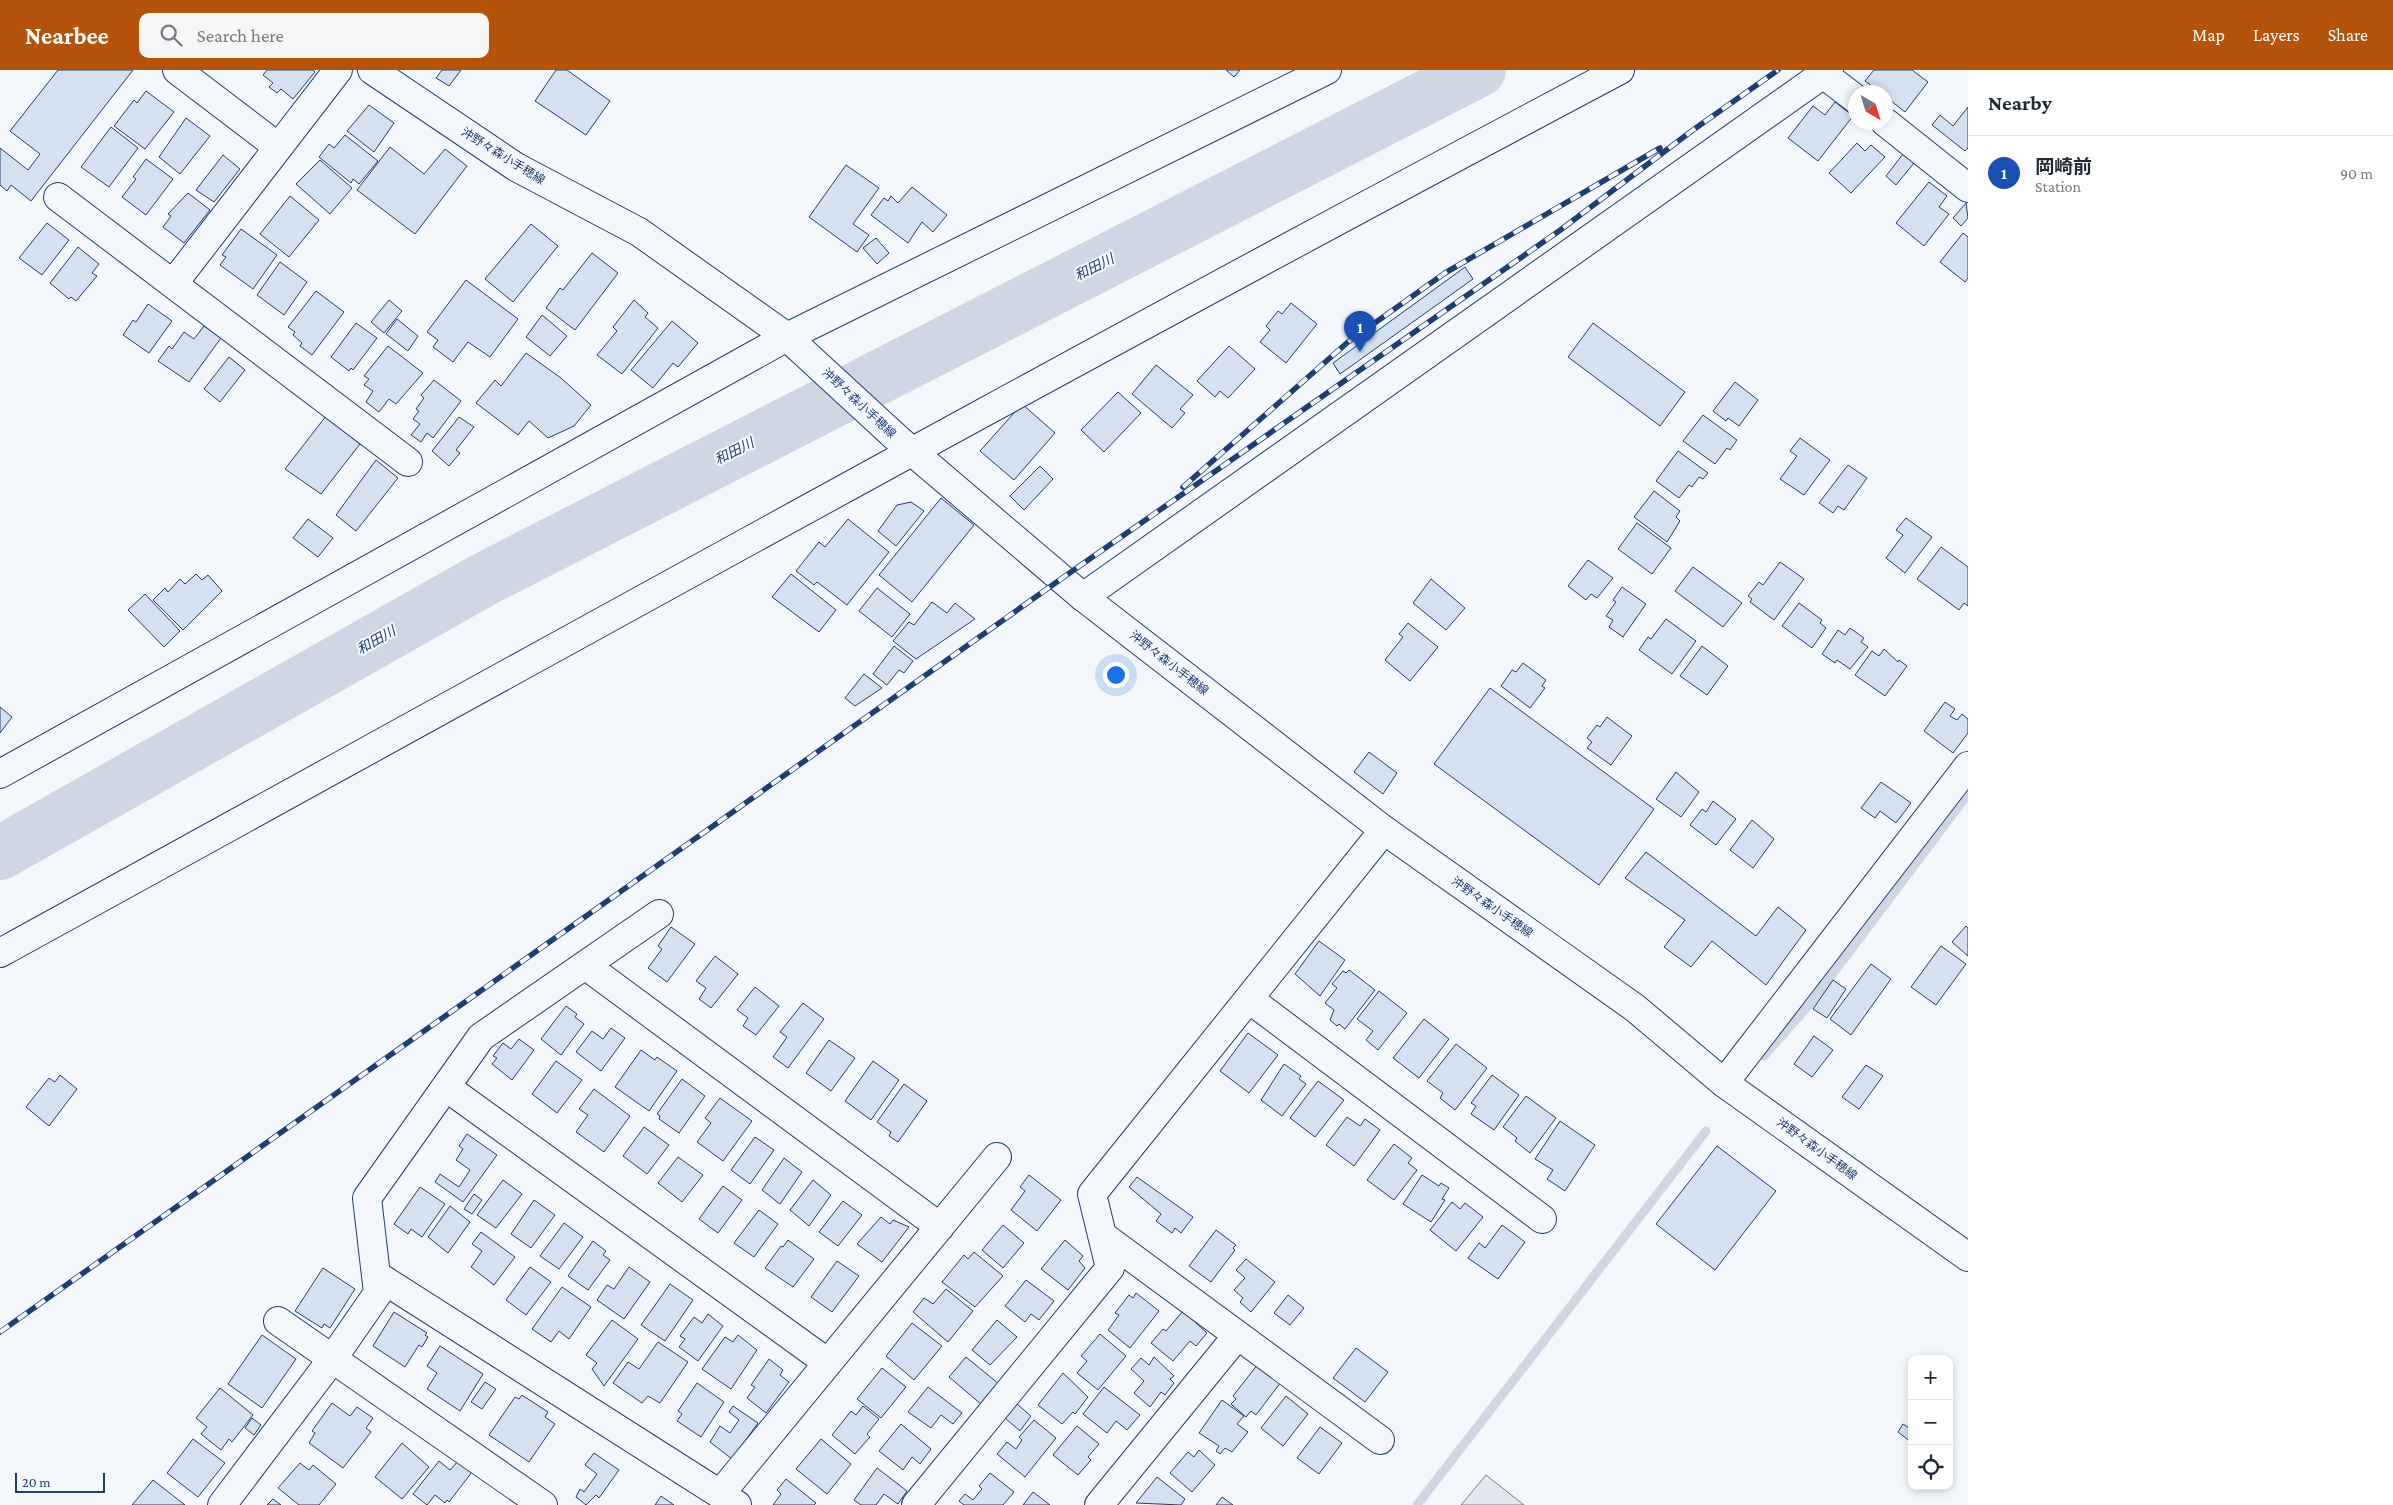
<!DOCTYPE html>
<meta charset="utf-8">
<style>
body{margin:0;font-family:"Crimson Pro","Noto Sans JP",serif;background:#f6f6f7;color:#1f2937}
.controls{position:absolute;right:15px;bottom:15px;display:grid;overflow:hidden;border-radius:10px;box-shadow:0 2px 8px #0003}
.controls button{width:45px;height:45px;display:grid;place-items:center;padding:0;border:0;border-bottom:1px solid #e0e1e3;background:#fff;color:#1f2937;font:25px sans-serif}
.compass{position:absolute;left:1848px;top:15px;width:45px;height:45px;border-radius:50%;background:#fff;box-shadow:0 2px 8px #0003;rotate:141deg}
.scale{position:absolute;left:15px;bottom:12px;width:90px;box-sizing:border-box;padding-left:5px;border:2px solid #1d3f73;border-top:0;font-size:14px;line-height:18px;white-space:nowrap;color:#1d3f73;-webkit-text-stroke:4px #f4f7fb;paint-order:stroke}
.you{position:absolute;left:1115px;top:604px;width:18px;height:18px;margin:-12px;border:4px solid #fff;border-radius:50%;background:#1a73e8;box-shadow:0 0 0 8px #1a73e833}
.badge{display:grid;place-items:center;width:32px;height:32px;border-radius:50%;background:#b45309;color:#fff;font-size:16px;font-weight:700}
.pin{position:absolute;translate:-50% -41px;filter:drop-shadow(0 1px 2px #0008)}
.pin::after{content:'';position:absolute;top:26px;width:18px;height:15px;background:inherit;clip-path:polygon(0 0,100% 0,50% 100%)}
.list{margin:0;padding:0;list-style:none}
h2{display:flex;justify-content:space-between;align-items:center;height:65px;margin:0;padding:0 20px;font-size:21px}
h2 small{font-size:16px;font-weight:400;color:#747a83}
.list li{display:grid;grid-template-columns:32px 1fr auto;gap:15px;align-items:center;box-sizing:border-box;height:75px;padding:0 20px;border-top:1px solid #e0e1e3}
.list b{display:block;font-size:19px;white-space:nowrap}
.list p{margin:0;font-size:16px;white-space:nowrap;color:#747a83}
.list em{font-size:16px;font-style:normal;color:#747a83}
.icon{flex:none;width:28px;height:28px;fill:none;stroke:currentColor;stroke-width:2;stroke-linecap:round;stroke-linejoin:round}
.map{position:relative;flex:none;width:1968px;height:1435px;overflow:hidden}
header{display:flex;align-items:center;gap:30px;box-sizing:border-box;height:70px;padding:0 25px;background:#b45309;color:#fff}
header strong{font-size:24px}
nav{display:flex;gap:28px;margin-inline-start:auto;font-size:18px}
.search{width:350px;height:45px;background:#f6f6f7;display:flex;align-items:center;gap:12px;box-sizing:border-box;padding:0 18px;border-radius:10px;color:#747a83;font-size:19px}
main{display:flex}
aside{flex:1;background:#fff}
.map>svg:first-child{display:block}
</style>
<header>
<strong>Nearbee</strong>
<div class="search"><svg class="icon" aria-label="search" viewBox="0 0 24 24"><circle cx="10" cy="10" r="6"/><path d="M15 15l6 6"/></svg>Search here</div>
<nav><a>Map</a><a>Layers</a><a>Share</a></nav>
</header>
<main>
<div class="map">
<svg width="1968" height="1435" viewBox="0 0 1968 1435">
<rect width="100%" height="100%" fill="#f4f7fb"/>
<path fill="#e3e8f0" stroke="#687fa3" d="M1486,1405L1524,1435H1461Z"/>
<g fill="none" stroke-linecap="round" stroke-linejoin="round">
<path stroke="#cfd7e4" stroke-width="9" d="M1764,986L1810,934L1968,724
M1417,1435L1706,1061"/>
<path stroke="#cfd7e4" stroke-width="54" d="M0,783L483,510L1479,0"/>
</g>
<path fill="#d5e0f0" stroke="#1d3f73" d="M58,0H133L31,131L11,115L7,121L0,115V78L28,100L40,84L10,61Z
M267,0H313L315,2L293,29L281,19L277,23L269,17L273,13L263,5Z
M442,0H461L449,16L436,8Z
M556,0H567L610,31L586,65L535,31Z
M1226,0H1240L1234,7Z
M1874,0H1912L1928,12L1905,42L1886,27V22H1880L1865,11Z
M146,21L174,42L145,79L114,56L134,30L137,33Z
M1835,32L1853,46L1818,91L1788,68L1813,36L1825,45Z
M369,35L394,53L374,82L347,61Z
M1968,37V78L1965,81L1932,55L1940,45L1953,56Z
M186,48L210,66L180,104L159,87Z
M111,57L138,78L109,117L81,97Z
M345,65L378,91L359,114L353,109L351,113L319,87L329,74L334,78Z
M1857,73L1865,81L1871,75L1885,87L1851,123L1829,103Z
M390,77L424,104L445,79L467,96L415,164L357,120Z
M1903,84L1914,93L1896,115L1886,106Z
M223,85L240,99L214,132L196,120Z
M146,89L173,109L146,145L122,127L136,109L133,107Z
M320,90L352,118L330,144L296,114Z
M846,95L879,118L853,154L869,165L857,182L809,147Z
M1929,112L1947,126L1939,137L1949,144L1924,176L1896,153Z
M912,117L947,145L933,162L922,152L908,173L871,145L884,128L888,131L891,126L898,133Z
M188,123L210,140L184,173L163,157L171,146L168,144Z
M290,126L319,150L289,187L260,164Z
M1966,133L1968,148L1961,156L1953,148Z
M47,153L69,170L42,205L19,188Z
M531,154L558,176L513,232L485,209Z
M241,159L277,185L253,219L220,195L226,187L222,185Z
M1963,163L1968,167V208L1965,212L1940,192Z
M876,168L889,183L877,194L863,178Z
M78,177L99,194L92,203L97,206L76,231L71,227L69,229L50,213Z
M592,183L618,203L575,260L546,238L560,218L563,220Z
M280,192L307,212L284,245L257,225Z
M1465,197L1473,209L1340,304L1333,293Z
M466,210L518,249L490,287L468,272L453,292L433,277L438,270L427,262Z
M316,221L344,242L312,285L300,276L302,273L293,265L295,262L288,257Z
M389,230L402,241L384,263L371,252Z
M634,230L648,243L645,247L658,258L622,304L597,285L617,261L613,257Z
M1291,233L1317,254L1286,293L1260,272L1270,260L1266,256L1278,241L1282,244Z
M148,234L172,251L149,283L123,265L133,250L136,252Z
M542,245L567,266L550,286L526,267Z
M397,249L418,266L408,281L386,264Z
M672,251L698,273L678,297L673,293L653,318L631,300Z
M356,253L377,268L353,300L351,298L349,301L331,287Z
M1593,253L1685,322L1660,356L1568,287Z
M204,256L221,268L189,312L158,291L169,276L172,279L184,262L194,269Z
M388,276L423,303L396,334L389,329L379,342L366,332L373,321L364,315L369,309L364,306Z
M1229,276L1255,299L1228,328L1220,321L1215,327L1197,311Z
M526,283L561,308L591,335L574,356L548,368L529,351L518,365L476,333L495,310L501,316Z
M229,287L245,300L220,332L204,319Z
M1156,295L1193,325L1180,339L1185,343L1172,358L1132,324Z
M434,310L461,331L433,368L427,363L421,372L411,365L420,354L413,349L419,341L416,339L424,328L421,325Z
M1735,312L1758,330L1739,356L1728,348L1726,351L1713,341Z
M1118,322L1141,343L1104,382L1081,360Z
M1022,334L1055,363L1014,410L980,381Z
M1703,345L1737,370L1730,380L1727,378L1715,394L1683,371Z
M326,346L360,374L321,424L285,399Z
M459,347L474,357L456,380L460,383L449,396L432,381Z
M1800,368L1830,390L1804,425L1780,409L1797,386L1790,381Z
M1678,381L1708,403L1703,409L1699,407L1692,417L1689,415L1679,428L1656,411Z
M376,390L398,408L356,461L336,445Z
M1848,395L1867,408L1844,440L1838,436L1833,443L1819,433Z
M1040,396L1053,409L1024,440L1010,426Z
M1654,421L1680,441L1676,447L1680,451L1667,472L1634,447Z
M941,428L974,455L912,532L879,505Z
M911,432L924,441L896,476L878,461L897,435Z
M1906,448L1932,467L1905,503L1886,488L1903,465L1896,460Z
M308,449L333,468L318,487L293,468Z
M848,449L889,482L847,535L817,512L814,515L796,501L819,472L825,477Z
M1637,453L1671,478L1652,504L1618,479Z
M1941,477L1968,497V536L1964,533L1959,540L1917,509Z
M1588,490L1613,508L1597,528L1591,524L1586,530L1568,516Z
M1780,492L1804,509L1774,550L1750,532L1752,529L1748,526L1759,512L1763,515Z
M1693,497L1742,533L1723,557L1675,521Z
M196,504L202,510L208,505L222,521L183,560L153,530L165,518L168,522L180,509L185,514Z
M791,504L836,540L819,562L772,527Z
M1431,509L1465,538L1446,560L1413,533Z
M1622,517L1646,534L1623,567L1609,557L1613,550L1606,546L1616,532L1613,530Z
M877,518L910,544L892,567L859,541Z
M145,524L180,561L164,577L128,540Z
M932,532L947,543L955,533L975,549L916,589L893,571L909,552L914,555Z
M1799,533L1822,550L1820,553L1826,558L1812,578L1782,556Z
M1666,549L1696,571L1672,604L1639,580L1648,567L1651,569Z
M1408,553L1438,577L1410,611L1385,590L1403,567L1399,564Z
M1850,558L1864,568L1861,572L1868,577L1850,599L1837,590L1835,593L1822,584L1838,560L1845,565Z
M894,576L913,591L904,603L899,600L887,615L873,604Z
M1702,576L1728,596L1707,625L1680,606Z
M1884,579L1898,592L1899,590L1907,596L1885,626L1855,605L1872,581L1879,586Z
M1523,593L1546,610L1542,616L1545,618L1530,638L1501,616L1512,600L1516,602Z
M864,604L882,618L855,636L845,628Z
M1490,618L1654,739L1599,815L1434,694Z
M1945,632L1955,639L1950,646L1957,650L1962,644L1968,649V663L1953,683L1924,661Z
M0,637L12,647L0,663Z
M1607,647L1632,666L1611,695L1587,678L1592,672L1587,668L1597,655L1600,657Z
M1369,682L1397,703L1383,724L1354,702Z
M1676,702L1699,722L1681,747L1656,729Z
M1881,712L1911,733L1896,753L1880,741L1875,748L1861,738Z
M1713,731L1736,749L1716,775L1690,755L1702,739L1706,742Z
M1752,750L1774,769L1753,798L1730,780Z
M1646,782L1756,866L1778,837L1806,860L1766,915L1712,871L1691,897L1664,877L1685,850L1625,808Z
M1966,856L1968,858V886L1952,872Z
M671,857L695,874L667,912L648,898L662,879L658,876Z
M1319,871L1345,890L1320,926L1295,904Z
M1941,876L1966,894L1936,935L1911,917Z
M715,886L738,904L711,938L699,929L706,918L696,911Z
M1871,894L1891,909L1851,965L1830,949Z
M1349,900L1375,920L1345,959L1339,954L1337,956L1330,950L1334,940L1325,933L1337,918L1332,914L1343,901L1346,903Z
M1833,910L1846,919L1827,948L1813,939Z
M755,917L779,936L756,965L743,956L748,948L737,940Z
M1379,921L1407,943L1378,980L1366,970L1373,961L1357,949Z
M803,933L824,949L788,998L773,987L787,967L780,962Z
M566,936L577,944L575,947L584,954L561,985L541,969Z
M1424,949L1449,969L1419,1008L1393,988Z
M611,958L625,968L601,1001L576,982L592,961L603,969Z
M1248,963L1278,985L1249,1023L1220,1001Z
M1814,966L1833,980L1812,1007L1794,994Z
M519,969L534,980L512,1010L492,994L497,988L493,986L503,973L511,979Z
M829,970L855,988L831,1021L806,1003Z
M1456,974L1487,998L1455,1040L1440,1028L1443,1023L1427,1011Z
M641,980L655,990L657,987L677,1001L649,1041L615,1017Z
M556,991L582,1010L557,1043L532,1024Z
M873,991L899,1010L871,1050L845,1031Z
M1284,994L1301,1006L1299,1009L1306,1014L1282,1046L1261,1030Z
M1866,995L1883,1006L1859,1039L1842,1027Z
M60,1005L77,1019L49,1056L26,1037L49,1008L55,1012Z
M1492,1005L1519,1025L1494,1060L1471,1044L1476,1036L1471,1033Z
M682,1009L705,1026L679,1063L659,1049L660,1046L657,1044Z
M1318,1011L1344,1030L1315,1067L1290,1048Z
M904,1014L927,1031L898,1072L889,1066L891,1062L877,1052Z
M594,1019L630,1046L604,1082L576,1062L588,1045L579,1039Z
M1526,1026L1556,1048L1530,1083L1515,1071L1517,1068L1503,1057Z
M720,1028L752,1051L723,1091L697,1072L711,1053L705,1048Z
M1347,1047L1360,1056L1365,1049L1380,1060L1354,1096L1326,1075Z
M1560,1051L1595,1075L1565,1121L1547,1109L1553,1100L1535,1089Z
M644,1057L669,1075L647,1104L623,1086Z
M467,1064L497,1085L463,1132L435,1112L440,1104L459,1117L470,1100L456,1090L463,1079L459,1076Z
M755,1067L774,1080L750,1114L731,1100Z
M1394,1074L1412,1088L1408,1093L1417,1100L1394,1130L1367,1110Z
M1717,1076L1776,1121L1715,1200L1656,1154Z
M678,1087L703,1105L682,1132L658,1113Z
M784,1088L802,1102L780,1134L762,1120Z
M1029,1105L1061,1130L1037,1161L1011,1140L1025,1121L1020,1117Z
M1422,1105L1439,1116L1441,1113L1449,1118L1442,1129L1445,1130L1431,1152L1403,1134Z
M1137,1107L1193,1147L1181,1163L1175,1158L1172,1163L1156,1151L1161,1144L1129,1117Z
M503,1110L522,1124L496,1158L477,1145Z
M813,1110L831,1125L809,1156L790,1140Z
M723,1116L742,1130L718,1163L699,1149Z
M420,1117L445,1134L422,1167L411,1159L408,1164L394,1154Z
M474,1124L482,1130L472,1144L464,1139Z
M534,1130L555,1145L531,1178L511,1164Z
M843,1131L862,1145L838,1176L819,1162Z
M1452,1132L1460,1139L1465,1133L1483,1147L1456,1181L1430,1160Z
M450,1136L470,1152L448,1183L428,1167Z
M759,1140L778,1154L754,1187L734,1173Z
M881,1147L890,1154L893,1150L909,1157L882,1192L857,1174Z
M564,1153L583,1167L559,1199L540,1186Z
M1003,1155L1024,1173L1003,1198L982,1180Z
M1502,1155L1525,1172L1498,1209L1468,1188L1479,1173L1485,1178Z
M1216,1160L1236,1175L1233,1178L1235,1180L1211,1212L1189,1196Z
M481,1162L515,1187L494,1215L471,1197L482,1181L472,1174Z
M788,1170L814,1189L793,1217L765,1198L781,1176L783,1177Z
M1065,1170L1083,1186L1079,1191L1085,1198L1068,1220L1041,1199Z
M593,1171L606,1181L603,1185L610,1190L588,1220L568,1206Z
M974,1182L1003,1206L975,1237L942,1212L964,1185L968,1189Z
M1246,1189L1275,1212L1251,1242L1240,1232L1243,1228L1234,1220L1245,1208L1236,1200Z
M837,1191L859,1206L832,1242L811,1227Z
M530,1197L551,1212L526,1245L506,1230Z
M629,1197L650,1212L624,1249L597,1230L607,1215L614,1219Z
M323,1198L355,1219L330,1258L324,1254L322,1258L295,1241Z
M1026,1210L1054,1231L1039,1250L1031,1244L1025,1252L1005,1236Z
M670,1214L693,1230L665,1271L641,1255Z
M562,1217L591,1237L569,1269L559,1261L551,1272L532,1259Z
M946,1219L973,1241L948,1272L913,1242L924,1228L933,1234Z
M1136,1223L1159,1241L1130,1278L1108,1260L1119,1245L1115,1243L1129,1225L1133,1228Z
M1288,1225L1304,1238L1290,1255L1274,1243Z
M1183,1241L1207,1263L1196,1276L1190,1271L1173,1291L1151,1273L1163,1259L1166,1261Z
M394,1242L427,1263L425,1265L428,1267L422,1277L419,1275L405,1297L373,1276Z
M708,1244L723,1256L698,1291L679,1277L685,1269L680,1266L694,1247L702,1253Z
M612,1250L638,1269L604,1316L592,1299L597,1293L586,1285Z
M997,1250L1017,1267L990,1295L972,1280Z
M912,1253L942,1276L914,1310L886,1286Z
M1100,1264L1126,1286L1098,1320L1077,1303L1087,1291L1081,1286Z
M262,1265L296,1289L262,1338L228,1314Z
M738,1265L757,1280L731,1319L702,1299L725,1267L733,1272Z
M658,1272L688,1292L660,1333L648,1326L642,1333L613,1313L628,1292L639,1299Z
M440,1276L483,1304L460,1341L427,1319L437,1303L427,1296Z
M1356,1278L1388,1302L1365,1332L1333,1308Z
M966,1287L999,1314L981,1334L949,1307Z
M1154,1287L1174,1306L1170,1309L1174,1313L1165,1325L1161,1322L1150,1337L1134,1323L1144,1311L1131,1299L1141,1288L1149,1295Z
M769,1289L783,1300L780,1305L789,1312L766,1343L747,1328L755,1317L751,1315Z
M1258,1294L1281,1312L1256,1345L1251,1341L1246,1347L1231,1334L1236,1329L1233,1326Z
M882,1298L906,1317L881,1348L857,1329Z
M1063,1303L1088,1327L1075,1344L1073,1342L1062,1354L1038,1335Z
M485,1312L496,1319L482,1339L471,1332Z
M697,1313L724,1332L701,1367L677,1351L682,1344L678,1341Z
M928,1317L962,1343L953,1354L941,1345L931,1358L908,1342Z
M1104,1317L1140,1345L1127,1360L1116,1351L1107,1363L1083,1344Z
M220,1318L253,1345L232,1372L229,1369L221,1380L201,1364L207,1357L196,1348Z
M522,1325L548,1342L545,1347L555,1354L529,1392L489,1365L515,1327L519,1329Z
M1286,1326L1308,1344L1283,1376L1261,1358Z
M1222,1330L1244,1346L1237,1354L1248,1362L1232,1382L1225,1378L1220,1384L1216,1381L1219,1376L1199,1363Z
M332,1333L350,1346L357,1337L373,1348L366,1358L371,1362L343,1398L309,1373L315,1363L312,1361Z
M1017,1334L1031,1346L1020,1361L1005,1348Z
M733,1336L758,1353L732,1389L710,1372L720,1356L730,1363L739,1350L729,1342Z
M863,1336L879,1349L867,1364L870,1367L855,1384L832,1365L851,1341L856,1345Z
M252,1348L261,1355L254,1365L245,1358Z
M1034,1350L1056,1368L1025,1407L997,1384L1007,1372L1016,1379L1022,1370L1019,1367Z
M901,1354L931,1379L920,1394L912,1387L903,1400L879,1381Z
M1903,1354L1912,1360L1911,1372L1898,1362Z
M1077,1356L1099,1374L1088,1387L1091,1390L1078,1405L1053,1385Z
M1320,1357L1342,1373L1319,1404L1297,1388Z
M193,1369L225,1393L198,1427L167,1403Z
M821,1369L851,1394L827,1424L796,1399Z
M402,1373L429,1397L402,1429L375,1407Z
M1199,1380L1215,1395L1192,1422L1170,1403L1188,1382L1194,1387Z
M594,1383L619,1400L599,1428L596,1425L586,1435L576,1427L580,1419L584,1422L597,1404L585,1395Z
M439,1391L450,1400L458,1391L472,1402L449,1432L447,1430L445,1433L435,1425L427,1435L413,1424Z
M300,1393L309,1400L313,1395L336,1414L319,1435H299L278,1418Z
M877,1398L907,1421L898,1434L884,1424L876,1435H861L854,1430Z
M990,1403L1014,1422L1003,1435H964L959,1431L965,1424L973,1430L982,1419L979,1416Z
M1157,1407L1185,1429L1181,1435L1136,1433Z
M786,1409L816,1433L814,1435H773L781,1424L777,1420Z
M153,1410L185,1435H132Z
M1033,1422L1050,1435H1023Z
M661,1426L674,1435H655Z
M1222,1427L1233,1435H1216Z
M273,1429L281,1435H267Z"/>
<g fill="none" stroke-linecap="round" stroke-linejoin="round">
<g stroke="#1d3f73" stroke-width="30">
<path id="street" d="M177,0L278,77
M1823,4L1856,29
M1885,52L1968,118
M58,127L408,392
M173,214L338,0
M1083,527L1829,0
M0,704L787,267L1327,0
M0,883C539,587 1076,288 1620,0
M585,895L940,1157
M1249,929L1542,1149
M1724,1013L1968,696
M446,1017L828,1293
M1103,1166L1380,1370
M376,1205L737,1435
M278,1251L543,1435
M721,1423L997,1087
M222,1435L333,1288L378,1223L367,1128L481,967L659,844
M916,1435L1110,1198L1092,1124L1384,760
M1099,1435L1237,1266"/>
</g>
<g stroke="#1d3f73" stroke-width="30">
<path id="secondary" d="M372,0L516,97L639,162L787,267L901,372L1083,527L1384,760L1635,938L1724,1013L1968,1187"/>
</g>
<use href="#street" stroke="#f4f7fb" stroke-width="28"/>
<use href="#secondary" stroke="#f4f7fb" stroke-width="28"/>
<g stroke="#1d3f73" stroke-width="5.5">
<path id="rail" d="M1183,417L1348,272L1445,203L1660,78
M0,1262L1061,509L1559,161L1693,60L1778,0"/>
</g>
<use href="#rail" stroke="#f4f7fb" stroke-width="4" stroke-dasharray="11" stroke-linecap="butt"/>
</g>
<g text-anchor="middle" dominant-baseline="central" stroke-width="4" stroke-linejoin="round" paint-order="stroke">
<g font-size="12" fill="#1d3f73" stroke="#f4f7fb">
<text transform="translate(503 86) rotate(32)">沖野々森小手穂線</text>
<text transform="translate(859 333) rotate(43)">沖野々森小手穂線</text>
<text transform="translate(1169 593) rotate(38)">沖野々森小手穂線</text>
<text transform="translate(1492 837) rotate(35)">沖野々森小手穂線</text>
<text transform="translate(1817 1079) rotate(36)">沖野々森小手穂線</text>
</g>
<g font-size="14" font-style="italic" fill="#1d3f73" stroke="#f4f7fb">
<text transform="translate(1094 197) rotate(-27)">和田川</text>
<text transform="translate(734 381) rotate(-27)">和田川</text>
<text transform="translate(376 570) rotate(-30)">和田川</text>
</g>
</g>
</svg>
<div class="controls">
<button>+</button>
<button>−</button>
<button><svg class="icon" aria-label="locate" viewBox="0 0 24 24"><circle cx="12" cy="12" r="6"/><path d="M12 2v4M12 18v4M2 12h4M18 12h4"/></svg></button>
</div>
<svg class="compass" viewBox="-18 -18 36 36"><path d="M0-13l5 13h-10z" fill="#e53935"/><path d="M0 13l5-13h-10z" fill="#747a83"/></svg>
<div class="scale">20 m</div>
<div class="you"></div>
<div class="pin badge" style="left:1360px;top:282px;background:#1a4fb4">1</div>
</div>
<aside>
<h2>Nearby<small></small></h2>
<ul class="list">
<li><span class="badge" style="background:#1a4fb4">1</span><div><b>岡崎前</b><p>Station</p></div><em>90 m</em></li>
</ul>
</aside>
</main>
